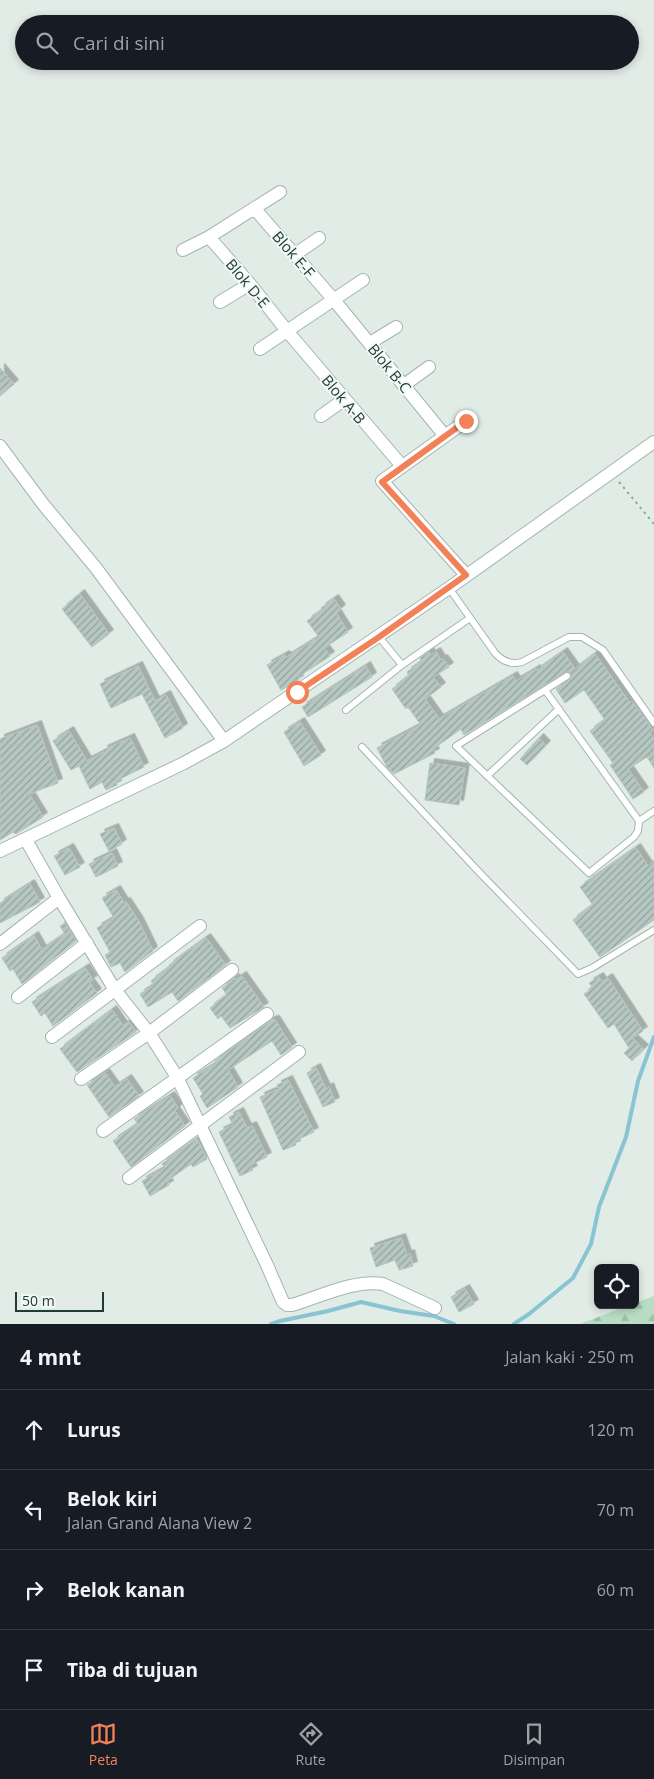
<!DOCTYPE html>
<html lang="id">
<meta charset="utf-8">
<style>
body{margin:0;font-family:"Open Sans",sans-serif;background:#20242c;color:#f1f3f6}
.controls{position:absolute;right:15px;bottom:15px;display:grid;overflow:hidden;border-radius:8px;box-shadow:0 2px 8px #0003}
.controls button{width:45px;height:45px;display:grid;place-items:center;padding:0;border:0;border-bottom:1px solid #363941;background:#171b24;color:#f1f3f6;font:25px sans-serif}
.scale{position:absolute;left:15px;bottom:12px;width:89px;box-sizing:border-box;padding-left:5px;border:2px solid #213c36;border-top:0;font-size:14px;line-height:18px;white-space:nowrap;color:#213c36;-webkit-text-stroke:4px #f1f8f5;paint-order:stroke}
.stop{position:absolute;width:15px;height:15px;margin:-11px;border:4px solid #f38158;border-radius:50%;background:#fff}
.stop.end{background:#f38158;border-color:#fff;box-shadow:0 1px 5px #0008}
.list{margin:0;padding:0;list-style:none}
h2{display:flex;justify-content:space-between;align-items:center;height:65px;margin:0;padding:0 20px;font-size:21px}
h2 small{font-size:16px;font-weight:400;color:#9ea1a6}
.list li{display:grid;grid-template-columns:32px 1fr auto;gap:15px;align-items:center;box-sizing:border-box;height:80px;padding:0 20px;border-top:1px solid #363941}
.list b{display:block;font-size:19px;white-space:nowrap}
.list p{margin:0;font-size:16px;white-space:nowrap;color:#9ea1a6}
.list em{font-size:16px;font-style:normal;color:#9ea1a6}
.icon{flex:none;width:28px;height:28px;fill:none;stroke:currentColor;stroke-width:2;stroke-linecap:round;stroke-linejoin:round}
.map{position:relative;flex:none;width:654px;height:1324px;overflow:hidden}
.search{position:absolute;background:#171b24;box-shadow:0 2px 8px #0003;left:15px;right:15px;top:15px;height:55px;display:flex;align-items:center;gap:12px;box-sizing:border-box;padding:0 18px;border-radius:28px;color:#9ea1a6;font-size:19px}
.sheet{height:385px;background:#171b24}
nav{display:flex;justify-content:space-around;align-items:center;box-sizing:border-box;height:70px;border-top:1px solid #363941;background:#171b24;font-size:14px;color:#9ea1a6}
nav a{display:grid;justify-items:center;gap:2px}
nav .on{color:#f38158}
.map>svg:first-child{display:block}
</style>
<div class="map">
<svg width="654" height="1324" viewBox="0 0 654 1324">
<defs>
<pattern id="forest-firs" width="22" height="20" patternUnits="userSpaceOnUse" patternTransform="scale(1.25)"><rect width="22" height="20" fill="#b9ddc4"/><path d="M5 1l3.5 6h-7zM16 11l3.5 6h-7z" fill="#9fbfa9"/></pattern>
<pattern id="building-hatch" width="6" height="6" patternUnits="userSpaceOnUse" patternTransform="scale(1.25)"><rect width="6" height="6" fill="#b6c6c0"/><path d="M-1 1l2-2M0 6l6-6M5 7l2-2" fill="none" stroke="#94a29d"/></pattern>
<filter id="shadow"><feDropShadow dx="4.5" dy="-4.5" stdDeviation="0" flood-color="#0004"/></filter>
</defs>
<rect width="100%" height="100%" fill="#e1ece7"/>
<path fill="url(#forest-firs)" d="M654,1296V1324H580L629,1305H635V1303Z"/>
<g fill="none" stroke-linecap="round" stroke-linejoin="round">
<path stroke="#88c4d1" stroke-width="4" d="M271,1324L280,1321L328,1311L361,1302L400,1311L434,1316L454,1324
M514,1324L529,1314L573,1278L591,1244L599,1207L626,1137L638,1081L654,1037"/>
</g>
<path fill="url(#building-hatch)" stroke="#b3c5be" filter="url(#shadow)" d="M0,368L14,384L0,396Z
M80,594L109,634L92,647L62,609Z
M334,599L341,609L336,613L348,632L324,648L330,656L298,677L299,680L281,690L267,665L285,655L287,657L319,637L307,621L323,610L321,608Z
M429,652L431,655L436,652L441,660L443,659L449,667L433,677L441,687L425,699L439,719L513,676L516,681L536,669V671L563,652L575,669L595,654L630,703L632,701L653,730L649,732L654,739V768L647,757L628,769L644,792L633,799L610,765L613,763L590,731L605,720L584,690L565,703L556,689L571,679V674L567,671L464,735L461,729L433,749L435,753L394,774L387,767L377,748L421,725L408,707L406,709L392,689L409,676L407,672L422,661L420,658Z
M138,666L155,701L166,695L183,728L165,738L142,694L111,708L100,684Z
M366,666L372,677L308,717L302,707Z
M300,722L321,755L304,766L284,732Z
M37,725L58,783L29,794L43,817L16,834L13,832L0,840V739Z
M69,731L87,761L104,752L103,750L130,738L144,767L116,781L117,785L106,790L102,782L90,789L79,766L71,770L53,741Z
M539,738L546,745L527,765L520,759Z
M430,763L465,768L459,805L425,800Z
M114,828L122,844L109,851L100,834Z
M69,848L80,867L65,875L54,856Z
M636,848L648,866L654,861V920L600,957L573,920L593,905L580,887Z
M112,853L118,866L96,877L89,864Z
M30,884L40,902L0,923V903Z
M116,890L124,903L126,902L139,922L153,951L125,972L120,963L111,967L105,955L110,952L97,928L114,918L102,898Z
M65,923L76,941L22,984L13,969L10,971L2,958L34,936L42,950L65,934L60,926Z
M206,938L226,965L178,1001L172,992L148,1007L140,994L154,985L151,981L170,967L169,965Z
M85,968L93,980L89,982L97,993L53,1026L45,1013L41,1016L32,1002Z
M242,976L264,1007L230,1028L221,1016L218,1019L210,1008L227,995L222,988L235,978L236,980Z
M599,977L602,982L608,978L643,1031L632,1038L644,1049L632,1061L624,1053L629,1048L614,1024L608,1028L584,994L593,988L589,983Z
M112,1010L123,1026L129,1022L136,1032L77,1072L60,1049Z
M272,1020H275L292,1047L281,1055L272,1041L228,1070L238,1087L207,1108L200,1096L203,1094L193,1078L217,1063L215,1061Z
M316,1068L326,1089L329,1087L335,1102L323,1107L307,1073Z
M105,1073L115,1087L127,1079L139,1096L109,1117L87,1085Z
M288,1080L314,1132L295,1141L296,1145L283,1150L260,1097L279,1089L277,1085Z
M170,1096L178,1108L175,1111L185,1126L131,1167L113,1141L138,1124L134,1119Z
M239,1112L247,1128L252,1126L267,1157L250,1165L253,1170L240,1176L219,1132L233,1125L229,1117Z
M197,1139L207,1159L193,1167L191,1164L167,1181L169,1185L150,1196L142,1181L165,1168L162,1164Z
M401,1238L407,1255L410,1254L413,1266L399,1270L395,1260L376,1267L370,1248Z
M465,1289L474,1304L459,1312L451,1297Z"/>
<g fill="none" stroke-linecap="round" stroke-linejoin="round">
<g stroke="#a4b4ae" stroke-width="8">
<path id="lane" d="M449,588L495,653C502,661 511,665 522,662L569,637H582L603,650L654,723
M379,637L402,665
M545,690L639,821L638,831L634,837L589,873L456,746L567,676
M346,710L402,665L470,618
M362,747L479,872L578,974L592,968L654,930
M487,776L559,709
M639,821L654,811"/>
</g>
<g stroke="#a4b4ae" stroke-width="14">
<path id="street" d="M254,208L334,300L445,436
M209,237L250,284L287,331L402,466
M183,250L209,237L280,192
M294,255L319,238
M220,302L250,284
M370,343L396,327
M260,349L363,280
M404,385L429,367
M321,416L345,399
M466,421L382,481L466,575
M0,446L43,504L96,568L224,741
M26,840L59,898L115,990L149,1033L177,1077L267,1265L283,1302L287,1305H292C319,1297 355,1279 383,1284L435,1308
M0,851L184,763L224,741L449,588L654,442
M0,944L59,898
M18,997L87,943
M52,1037L200,926
M81,1079L149,1033L232,970
M103,1131L267,1014
M129,1178L299,1052"/>
</g>
<path stroke="#81afa2" stroke-width="2" stroke-dasharray="2.5 4" stroke-linecap="butt" d="M619,482L654,524"/>
<use href="#lane" stroke="#fff" stroke-width="6"/>
<use href="#street" stroke="#fff" stroke-width="12"/>
</g>
<g fill="none" stroke-linecap="round" stroke-linejoin="round">
<path stroke="#f38158" stroke-width="6" d="M297,692L379,637L466,575L382,482L466,421"/>
</g>
<g text-anchor="middle" dominant-baseline="central" stroke-width="4" stroke-linejoin="round" paint-order="stroke">
<g font-size="15" fill="#213c36" stroke="#f1f8f5">
<text transform="translate(294 254) rotate(49)">Blok E-F</text>
<text transform="translate(248 283) rotate(50)">Blok D-E</text>
<text transform="translate(390 368) rotate(51)">Blok B-C</text>
<text transform="translate(344 399) rotate(50)">Blok A-B</text>
</g>
</g>
</svg>
<div class="controls">
<button><svg class="icon" aria-label="locate" viewBox="0 0 24 24"><circle cx="12" cy="12" r="6"/><path d="M12 2v4M12 18v4M2 12h4M18 12h4"/></svg></button>
</div>
<div class="scale">50 m</div>
<div class="stop" style="left:297px;top:692px"></div>
<div class="stop end" style="left:466px;top:421px"></div>
<div class="search"><svg class="icon" aria-label="search" viewBox="0 0 24 24"><circle cx="10" cy="10" r="6"/><path d="M15 15l6 6"/></svg>Cari di sini</div>
</div>
<section class="sheet">
<h2>4 mnt<small>Jalan kaki · 250 m</small></h2>
<ul class="list">
<li><svg class="icon" aria-label="ahead" viewBox="0 0 24 24"><path d="M12 20V5M6 11l6-6 6 6"/></svg><div><b>Lurus</b></div><em>120 m</em></li>
<li><svg class="icon" aria-label="left" viewBox="0 0 24 24"><path d="M17 20v-9H6M10 6l-5 5 5 5"/></svg><div><b>Belok kiri</b><p>Jalan Grand Alana View 2</p></div><em>70 m</em></li>
<li><svg class="icon" aria-label="right" viewBox="0 0 24 24"><path d="M7 20v-9h11M14 6l5 5-5 5"/></svg><div><b>Belok kanan</b></div><em>60 m</em></li>
<li><svg class="icon" aria-label="arrive" viewBox="0 0 24 24"><path d="M6 21V4h12l-3 4 3 4H6"/></svg><div><b>Tiba di tujuan</b></div></li>
</ul>
</section>
<nav>
<a class="on"><svg class="icon" aria-label="map" viewBox="0 0 24 24"><path d="M3 6l6-2 6 2 6-2v14l-6 2-6-2-6 2zM9 4v14M15 6v14"/></svg>Peta</a>
<a><svg class="icon" aria-label="directions" viewBox="0 0 24 24"><path d="M12 3l9 9-9 9-9-9zM9 14v-3h6M13 9l2 2-2 2"/></svg>Rute</a>
<a><svg class="icon" aria-label="saved" viewBox="0 0 24 24"><path d="M7 4h10v16l-5-4-5 4z"/></svg>Disimpan</a>
</nav>
